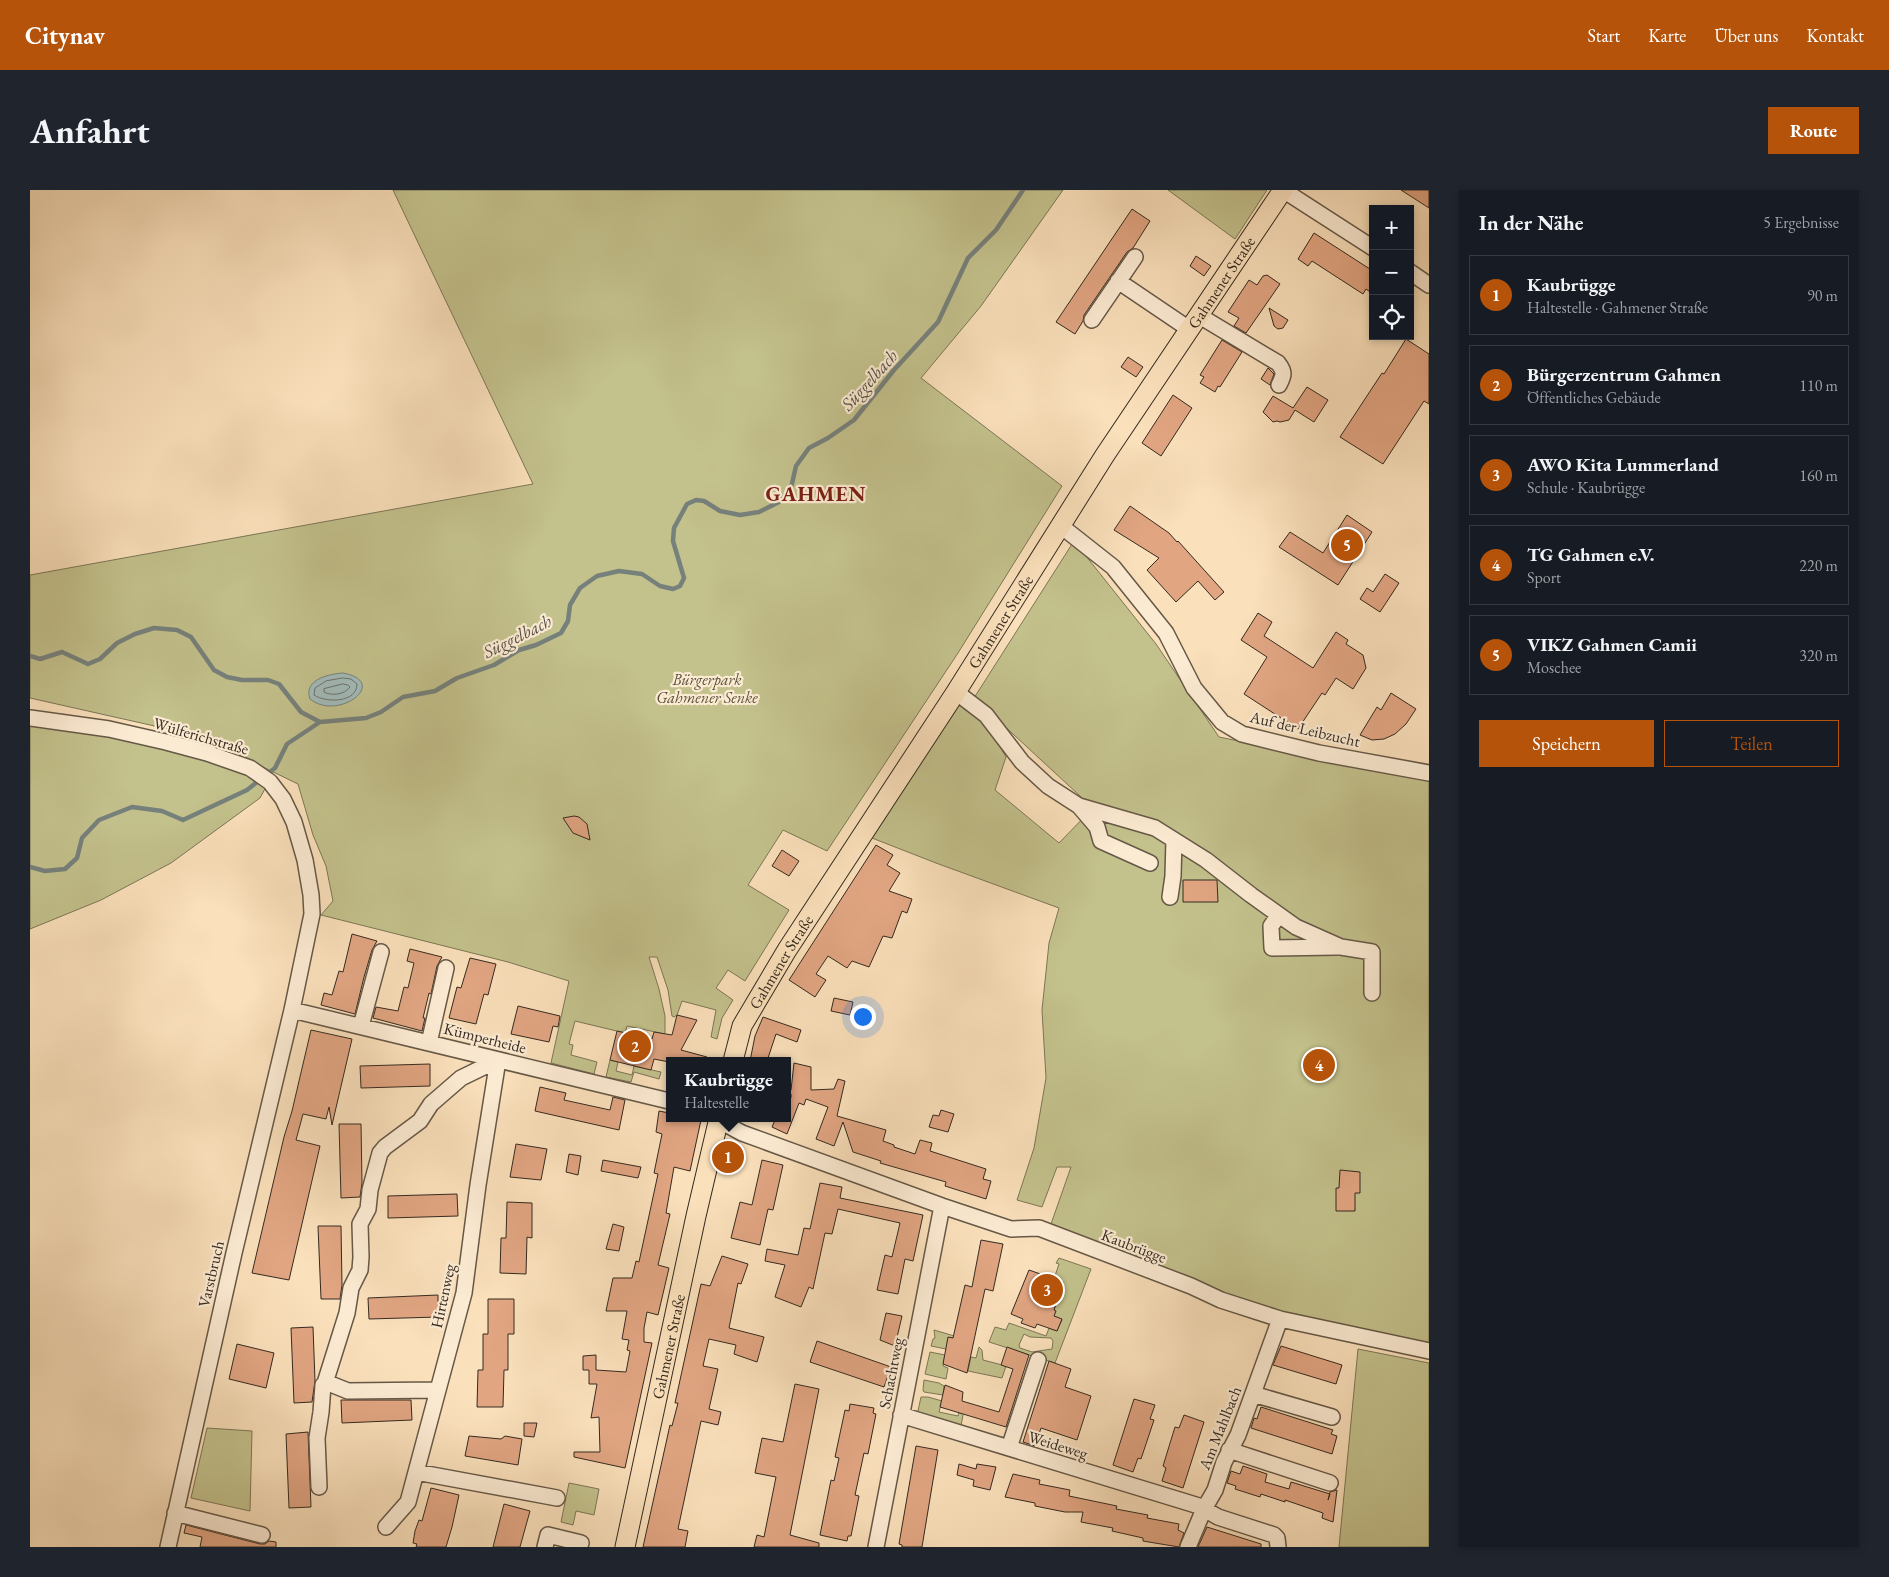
<!DOCTYPE html>
<html lang="de">
<meta charset="utf-8">
<style>
body{margin:0;font-family:"EB Garamond",serif;background:#20242c;color:#f1f3f6}
.controls{position:absolute;right:15px;top:15px;display:grid;overflow:hidden;border-radius:0px;box-shadow:0 2px 8px #0003}
.controls button{width:45px;height:45px;display:grid;place-items:center;padding:0;border:0;border-bottom:1px solid #363941;background:#171b24;color:#f1f3f6;font:25px sans-serif}
.you{position:absolute;left:832px;top:826px;width:18px;height:18px;margin:-12px;border:4px solid #fff;border-radius:50%;background:#1a73e8;box-shadow:0 0 0 8px #1a73e833}
.badge{display:grid;place-items:center;width:32px;height:32px;border-radius:50%;background:#b45309;color:#fff;font-size:16px;font-weight:700}
.pin{position:absolute;translate:-50% -50%;border:2px solid #fff;box-shadow:0 1px 5px #0006}
.popup{position:absolute;left:636px;top:867px;width:125px;height:65px;box-sizing:border-box;display:grid;place-content:center;border-radius:0px;background:#171b24;filter:drop-shadow(0 1px 4px #0005);font-size:16px;white-space:nowrap;color:#9ea1a6}
.popup b{font-size:19px;color:#f1f3f6}
.popup::after{content:'';position:absolute;left:50%;top:100%;margin-left:-10px;border:10px solid transparent;border-top-color:#171b24}
.list{margin:0;padding:0;list-style:none}
h2{display:flex;justify-content:space-between;align-items:center;height:65px;margin:0;padding:0 20px;font-size:21px}
h2 small{font-size:16px;font-weight:400;color:#9ea1a6}
.list li{display:grid;grid-template-columns:32px 1fr auto;gap:15px;align-items:center;box-sizing:border-box;height:80px;margin:0 10px 10px;padding:0 10px;border:1px solid #363941;border-radius:0px}
.list b{display:block;font-size:19px;white-space:nowrap}
.list p{margin:0;font-size:16px;white-space:nowrap;color:#9ea1a6}
.list em{font-size:16px;font-style:normal;color:#9ea1a6}
.actions{display:flex;gap:10px;padding:15px 20px}
.actions a{flex:1;padding:11px 0;border:1px solid #b45309;border-radius:0px;text-align:center;font-size:18px;color:#b45309}
.actions .main{background:#b45309;color:#fff}
.icon{flex:none;width:28px;height:28px;fill:none;stroke:currentColor;stroke-width:2;stroke-linecap:round;stroke-linejoin:round}
.map{position:relative;flex:none;width:1399px;height:1357px;overflow:hidden;border-radius:0px}
header{display:flex;align-items:center;gap:30px;box-sizing:border-box;height:70px;padding:0 25px;background:#b45309;color:#fff}
header strong{font-size:24px}
nav{display:flex;gap:28px;margin-inline-start:auto;font-size:18px}
.intro{display:flex;align-items:center;justify-content:space-between;box-sizing:border-box;height:120px;padding:0 30px}
h1{margin:0;font-size:35px}
.button{padding:12px 22px;border-radius:0px;background:#b45309;color:#fff;font-size:18px;font-weight:700}
main{display:flex;gap:30px;padding:0 30px}
aside{flex:1;background:#171b24;border-radius:0px;box-shadow:0 2px 8px #0003}
.map>svg:first-child{display:block}
</style>
<header>
<strong>Citynav</strong>
<nav><a>Start</a><a>Karte</a><a>Über uns</a><a>Kontakt</a></nav>
</header>
<div class="intro"><h1>Anfahrt</h1><a class="button">Route</a></div>
<main>
<div class="map">
<svg width="1399" height="1357" viewBox="0 0 1399 1357">
<rect width="100%" height="100%" fill="#fae0bb"/>
<filter id="stains"><feTurbulence type="fractalNoise" baseFrequency=".004" numOctaves="4"/><feColorMatrix values="0 0 0 0 .2 0 0 0 0 .09 0 0 0 0 .02 0 0 0 .5 -.17"/></filter>
<radialGradient id="worn" r=".72"><stop offset=".6" stop-color="#630" stop-opacity="0"/><stop offset="1" stop-color="#630" stop-opacity=".3"/></radialGradient>
<path fill="#c3c18c" stroke="#7c7656" fill-rule="evenodd" d="M363,0H1033L951,116L891,188L1032,296L928,463L797,661L753,640L718,695L759,720L715,791L698,780L686,798L703,810L692,828L687,849L681,847L686,820L652,811L647,825L644,827L642,826L638,800L627,767H619L629,799L635,826V844L597,836L595,843L545,831L539,854L543,855L541,865L567,872L564,884L521,873L539,791L478,772L291,725L303,711L296,676L283,645L268,594L169,546L0,508V385L503,294Z
M1138,0H1237L1205,49Z
M1044,351L1126,454L1189,547L1399,590V1154L1243,1125L1021,1034L1041,977H1027L1012,1017L987,1010L1004,958L1016,888L1012,820L1019,753L1029,718L906,673L842,648L929,513L954,530L976,567L965,600L1029,653L1063,618L944,508Z
M0,528L78,540L217,582L236,597L230,608L141,673L71,710L0,739Z
M580,870L588,872L586,881L602,885L604,876L631,882L629,889L604,882L601,892L576,887Z
M1029,1068L1061,1079L1025,1173L959,1152L965,1137L976,1140L979,1133L1016,1146L1019,1138L1027,1141L1032,1130L1024,1126V1120L1033,1092L1024,1089L1029,1074L1026,1073ZM994,1144L1000,1147L1021,1148L1023,1151L1022,1159L1002,1162L990,1158L989,1155Z
M904,1140L938,1150L916,1159L901,1156L903,1149L905,1148Z
M949,1157L952,1160L953,1170L976,1176L972,1188L938,1181L941,1167L946,1168Z
M1328,1159L1399,1173V1357H1309Z
M900,1162L915,1165L913,1176L918,1178L916,1189L895,1184Z
M894,1190L909,1193L914,1196L913,1205L894,1202L893,1200Z
M891,1207H898L912,1211L909,1222L928,1226L931,1213L935,1214L931,1236L892,1226L888,1221Z
M177,1238L222,1241L220,1321L161,1308Z
M539,1293L569,1299L564,1325L546,1321L543,1335L531,1332Z"/>
<path fill="#a2bbba" stroke="#76817c" d="M313,483C361,492 308,532 280,509C273,489 300,484 313,483Z"/>
<g fill="none" stroke-linecap="round" stroke-linejoin="round">
<path stroke="#6c726d" stroke-width="1" d="M313,488L321,489L327,494C327,513 296,513 284,505L285,498L296,491Z
M313,494L318,495L320,497C314,505 301,506 294,502V499Z"/>
<path stroke="#76817c" stroke-width="4.5" d="M0,466L10,469L32,462L58,474L70,469L87,453L105,444L124,438L147,440L161,447L184,480L197,487L212,490H238L249,494L271,522L290,532
M0,677L15,681L35,679L47,668L52,648L69,630L102,617L132,621L153,630L217,600L245,578L257,554L290,532L336,528L351,522L373,507L405,501L427,488L464,475L489,460L506,455L531,443L538,431L540,415L550,398L567,386L589,381L612,384L630,396L643,399L650,396L654,388L643,351L644,338L657,314L666,310L674,311L690,321L710,325L729,322L749,312L761,298L766,276L779,258L798,248L824,230L864,180L908,132L938,68L966,40L993,0"/>
</g>
<path fill="#e1a582" stroke="#352a20" d="M1371,0H1399V18Z
M1102,19L1120,31L1103,58L1097,62L1054,125L1053,131L1045,144L1026,132Z
M1284,43L1343,81V104L1336,99L1333,104L1282,71L1278,76L1268,69Z
M1166,66L1181,76L1174,86L1160,76Z
M1237,85L1250,94L1216,143L1204,136L1209,128L1198,122L1219,90L1227,95L1233,86Z
M1239,118L1258,130L1253,138L1248,139L1244,136Z
M1376,149L1399,164V214L1394,211L1353,274L1310,247L1352,183L1354,184Z
M1192,150L1212,162L1190,197L1188,196L1185,202L1170,193L1174,187L1170,185Z
M1098,167L1113,177L1106,187L1091,177Z
M1238,178L1244,184L1240,195L1231,189Z
M1277,197L1298,210L1284,232L1265,220L1259,230L1250,232L1247,231L1243,232L1233,222L1243,206L1263,218Z
M1143,205L1162,218L1131,266L1112,253Z
M1100,316L1139,343L1147,352L1148,351L1194,402L1185,410L1168,391L1146,412L1117,380L1129,368L1084,340Z
M1317,325L1342,342L1308,395L1249,357L1260,342L1293,363Z
M1355,384L1369,393L1350,422L1330,409L1337,398L1343,402Z
M1228,423L1242,432L1234,446L1283,478L1306,442L1318,450L1316,454L1333,465L1336,478L1323,499L1306,488L1295,505L1292,503L1268,539L1214,504L1237,467L1211,450Z
M1361,503L1386,519L1376,534L1365,544L1354,549L1342,550L1330,545L1347,517L1351,520Z
M544,626L549,627L557,634L560,650L543,643L533,628Z
M846,655L863,665L857,675L870,683L859,701L882,709L877,723L872,721L862,748L853,746L839,777L822,771L817,778L798,766L786,784L796,790L785,807L759,790Z
M752,660L769,671L759,686L742,676Z
M1153,690H1187L1188,712H1153Z
M322,744L347,751L342,760L334,787L325,824L291,815L294,803L302,805L309,781L313,782Z
M380,759L412,767L407,776L401,804L399,803L393,828H395L392,841L343,828L346,817L368,821L374,797L378,798L384,773L377,771Z
M440,768L466,774L458,805L454,804L446,834L419,828L427,797L431,798Z
M804,808L823,812L820,825L801,821Z
M488,816L530,826L528,837L523,836L519,852L481,844Z
M647,825L667,830L651,860L677,867L676,871H639V872L624,869L621,880L580,870L587,841L622,849L624,842L642,845Z
M733,827L771,840L767,852L746,844L737,871H720L725,846Z
M281,840L322,849L302,935L299,917L296,929L273,924L266,950L290,956L259,1090L222,1083L254,947L262,921Z
M764,873L781,877V900L804,899L808,889L815,891L807,926L856,940L853,951L864,955V957L885,964L890,950L902,953L900,961L956,979L953,989L961,991L956,1009L915,996L916,992L850,973L851,971L823,962L813,932L804,956L786,949L798,917L776,909L774,915L769,913L757,944L742,937L746,928H757V907L761,908V904L757,903V900H761Z
M400,874V896L331,898L330,876Z
M510,897L536,903L534,910L580,920L583,907L595,910L589,940L505,921Z
M911,920L924,924L918,942L899,937L903,925L909,926Z
M629,921L639,923V928L671,930L660,981L644,977L636,1023L640,1024L628,1075L639,1078L628,1125L617,1122L614,1138V1152L622,1153L595,1278L544,1267V1262H570L569,1227L561,1228L567,1194H559V1180H553V1166L566,1165V1180L596,1182L600,1161L597,1160L599,1150L592,1149L597,1121H576L583,1088H602L606,1071L609,1072L628,984L624,983L632,944L626,942Z
M309,934H331L332,993L330,1007L311,1008Z
M486,954L517,959L511,990L480,987Z
M539,964L551,966L548,985L536,982Z
M573,970L611,977L608,988L571,981Z
M732,970L753,975L743,1020L738,1019L730,1055L701,1048L710,1012L722,1015Z
M1310,980L1330,982V1003H1325V1021H1306V998H1309Z
M790,993L812,997L810,1008L893,1025L883,1071L875,1069L868,1104L847,1100L855,1065L862,1067L870,1033L808,1019L802,1044L795,1043L783,1099L779,1097L771,1117L745,1107L755,1075L735,1071L737,1059L768,1065L774,1038L780,1039Z
M427,1004L428,1026L358,1028V1006Z
M477,1012L502,1013V1048L497,1047L496,1084L470,1083L471,1048H476Z
M583,1034L594,1037L589,1061L576,1059Z
M288,1036H311L312,1095L310,1109H291Z
M951,1050L973,1054L963,1101L955,1099L937,1183L913,1174L918,1147L923,1148L935,1095L942,1097Z
M692,1066L718,1074L711,1094L708,1093L699,1138L734,1147L727,1172L704,1164L706,1155L679,1149L673,1176L688,1179L679,1219L691,1222L688,1235L671,1231L648,1339L658,1341L655,1357H613L640,1235L642,1236L648,1213H645L671,1094L680,1096Z
M999,1080L1033,1092L1024,1120L1026,1121L1024,1126L1032,1129L1027,1141L1007,1134L1005,1138L991,1133L993,1129L981,1124Z
M408,1105V1127L339,1129L338,1108Z
M458,1109H484V1144H478V1180H474L473,1217H447L448,1180H453V1144H458Z
M856,1123L872,1126L865,1156L850,1150Z
M283,1137L285,1191L282,1212L264,1213L261,1138Z
M787,1151L861,1177L854,1197L780,1172Z
M207,1154L244,1163L236,1198L199,1189Z
M1251,1156L1312,1175L1306,1194L1243,1175Z
M977,1157L999,1165L976,1237L910,1217L915,1195L933,1202L932,1211L969,1222L983,1179L971,1175Z
M1019,1171L1041,1179L1035,1197L1061,1206L1047,1250L1011,1238L1005,1256L993,1252Z
M765,1194L789,1199L760,1345L789,1353V1357H724L727,1345L734,1347L746,1287L725,1283L732,1248L753,1252Z
M1104,1209L1125,1215L1120,1229L1124,1230L1111,1269L1108,1268L1103,1282L1083,1275Z
M311,1210H381L382,1230L312,1233Z
M820,1214L844,1218L843,1223L846,1224L838,1264L834,1263L825,1305L829,1306L821,1346H818L817,1351L790,1345L801,1290L804,1291L809,1268L805,1267L815,1220L819,1221Z
M1231,1217L1303,1240L1301,1244L1307,1246L1302,1264L1221,1238L1224,1228L1227,1229Z
M1154,1225L1174,1232L1153,1298L1132,1291L1136,1278L1133,1276L1145,1237L1149,1238Z
M494,1233H507L504,1247L494,1246Z
M278,1242L281,1317L259,1318L256,1244Z
M439,1246L471,1249L475,1246L492,1249L488,1275L435,1266Z
M886,1256L908,1260L892,1357H872V1355L869,1354Z
M929,1274L946,1279L947,1274L966,1277L960,1300L943,1296L944,1290L927,1285Z
M1213,1276L1237,1284L1235,1292L1259,1299L1261,1292L1300,1304L1298,1310L1300,1302L1307,1300L1303,1332L1292,1328L1293,1323L1255,1310V1312L1231,1304L1230,1307L1205,1299L1206,1296L1197,1293L1201,1281L1210,1284Z
M983,1284L1010,1290L1009,1294L1040,1300L1039,1306L1087,1316L1086,1319L1118,1325L1117,1328L1149,1334L1148,1340L1154,1343L1149,1357L1113,1351V1348L1082,1341L1083,1338L1051,1332L1053,1322H1035L1005,1316V1313L975,1307Z
M401,1298L429,1305L422,1337L416,1357H386L387,1354L383,1353L385,1341L389,1330L392,1331Z
M474,1314L500,1321L490,1357H463Z
M156,1335L230,1354H235L239,1351L246,1352V1357H170L172,1347L154,1343Z
M1177,1337L1231,1354V1357H1168Z"/>
<g fill="none" stroke-linecap="round" stroke-linejoin="round">
<g stroke="#665847" stroke-width="18">
<path id="minor" d="M1253,0L1343,58
M1380,82L1399,95
M1088,91L1159,139
M1168,125L1248,173C1255,182 1254,185 1249,195
M1062,130L1105,67
M1031,336L1083,377L1136,443L1164,498L1192,532L1212,544L1289,563L1399,583
M926,502L956,525L992,572L1018,596L1049,616L1125,638L1176,670L1221,705L1266,737L1311,757L1342,762V803
M0,528L79,539L136,552L177,563L220,578L240,592L253,609L264,632L275,670L281,705L282,724L262,820L204,1063L138,1357
M1049,616L1067,637L1071,651L1120,673
M1140,707L1143,686L1144,650
M1249,725L1241,736L1242,758L1307,757
M262,820L639,911
M331,836L351,762
M399,853L416,778
M688,930L712,943L912,1016L981,1039L1009,1038L1161,1096L1191,1110L1250,1129L1399,1161
M295,1193L317,1123L321,1098L330,1080L331,1067L330,1034L338,1019L340,1000L350,963L355,957L390,931L401,914L431,888L468,870
M1223,1204L1302,1227
M871,1225L1169,1316L1188,1327L1244,1345L1247,1348L1248,1357
M979,1258L1008,1170
M1199,1260L1300,1293
M386,1282L527,1308
M289,1297L287,1248L291,1222L293,1195L298,1193L318,1201L408,1200
M145,1323L232,1345
M356,1337L378,1312L434,1103L448,995L468,870
M515,1357L518,1345L551,1353
M846,1357L912,1016
M1158,1357L1174,1319L1185,1300L1194,1272L1208,1245L1250,1129"/>
</g>
<g stroke="#352a20" stroke-width="21">
<g id="major">
<path id="s1" d="M703,871L712,836L757,760L926,502L1075,265L1253,0"/>
<path id="s2" d="M595,1357L666,1026L689,928"/>
</g>
</g>
<use href="#minor" stroke="#fcebd3" stroke-width="15"/>
<use href="#major" stroke="#fae0bb" stroke-width="19"/>
</g>
<g text-anchor="middle" dominant-baseline="central" stroke-width="4.5" stroke-linejoin="round" paint-order="stroke">
<g font-size="16" fill="#352a20" stroke="#fcebd3">
<text stroke="none"><textPath href="#s1" startOffset="921">Gahmener Straße</textPath></text>
<text stroke="none"><textPath href="#s1" startOffset="516">Gahmener Straße</textPath></text>
<text transform="translate(1275 539) rotate(13)">Auf der Leibzucht</text>
<text transform="translate(171 546) rotate(16)">Wülferichstraße</text>
<text stroke="none"><textPath href="#s1" startOffset="111">Gahmener Straße</textPath></text>
<text transform="translate(455 848) rotate(14)">Kümperheide</text>
<text transform="translate(1104 1056) rotate(21)">Kaubrügge</text>
<text transform="translate(181 1084) rotate(-77)">Varstbruch</text>
<text transform="translate(413 1106) rotate(-78)">Hirtenweg</text>
<text stroke="none"><textPath href="#s2" startOffset="205">Gahmener Straße</textPath></text>
<text transform="translate(861 1183) rotate(-79)">Schachtweg</text>
<text transform="translate(1190 1238) rotate(-68)">Am Mahlbach</text>
<text transform="translate(1028 1255) rotate(17)">Weideweg</text>
</g>
<g font-size="16" font-style="italic" fill="#58503b" stroke="#fcebd3">
<text x="677" y="489">Bürgerpark<tspan x="677" dy="18">Gahmener Senke</tspan></text>
</g>
<g font-size="18" font-style="italic" fill="#504e46" stroke="#fcebd3">
<text transform="translate(839 190) rotate(-48)">Süggelbach</text>
<text transform="translate(487 446) rotate(-27)">Süggelbach</text>
</g>
<g font-size="21" font-weight="bold" letter-spacing="1" fill="#7a1f14" stroke="#fcebd3">
<text x="786" y="303">GAHMEN</text>
</g>
</g>
<rect width="100%" height="100%" filter="url(#stains)"/>
<rect width="100%" height="100%" fill="url(#worn)"/>
</svg>
<div class="controls">
<button>+</button>
<button>−</button>
<button><svg class="icon" aria-label="locate" viewBox="0 0 24 24"><circle cx="12" cy="12" r="6"/><path d="M12 2v4M12 18v4M2 12h4M18 12h4"/></svg></button>
</div>
<div class="you"></div>
<div class="pin badge" style="left:698px;top:967px">1</div>
<div class="popup"><b>Kaubrügge</b>Haltestelle</div>
<div class="pin badge" style="left:605px;top:856px">2</div>
<div class="pin badge" style="left:1017px;top:1100px">3</div>
<div class="pin badge" style="left:1289px;top:875px">4</div>
<div class="pin badge" style="left:1317px;top:355px">5</div>
</div>
<aside>
<h2>In der Nähe<small>5 Ergebnisse</small></h2>
<ul class="list">
<li><span class="badge">1</span><div><b>Kaubrügge</b><p>Haltestelle · Gahmener Straße</p></div><em>90 m</em></li>
<li><span class="badge">2</span><div><b>Bürgerzentrum Gahmen</b><p>Öffentliches Gebäude</p></div><em>110 m</em></li>
<li><span class="badge">3</span><div><b>AWO Kita Lummerland</b><p>Schule · Kaubrügge</p></div><em>160 m</em></li>
<li><span class="badge">4</span><div><b>TG Gahmen e.V.</b><p>Sport</p></div><em>220 m</em></li>
<li><span class="badge">5</span><div><b>VIKZ Gahmen Camii</b><p>Moschee</p></div><em>320 m</em></li>
</ul>
<div class="actions"><a class="main">Speichern</a><a>Teilen</a></div>
</aside>
</main>
